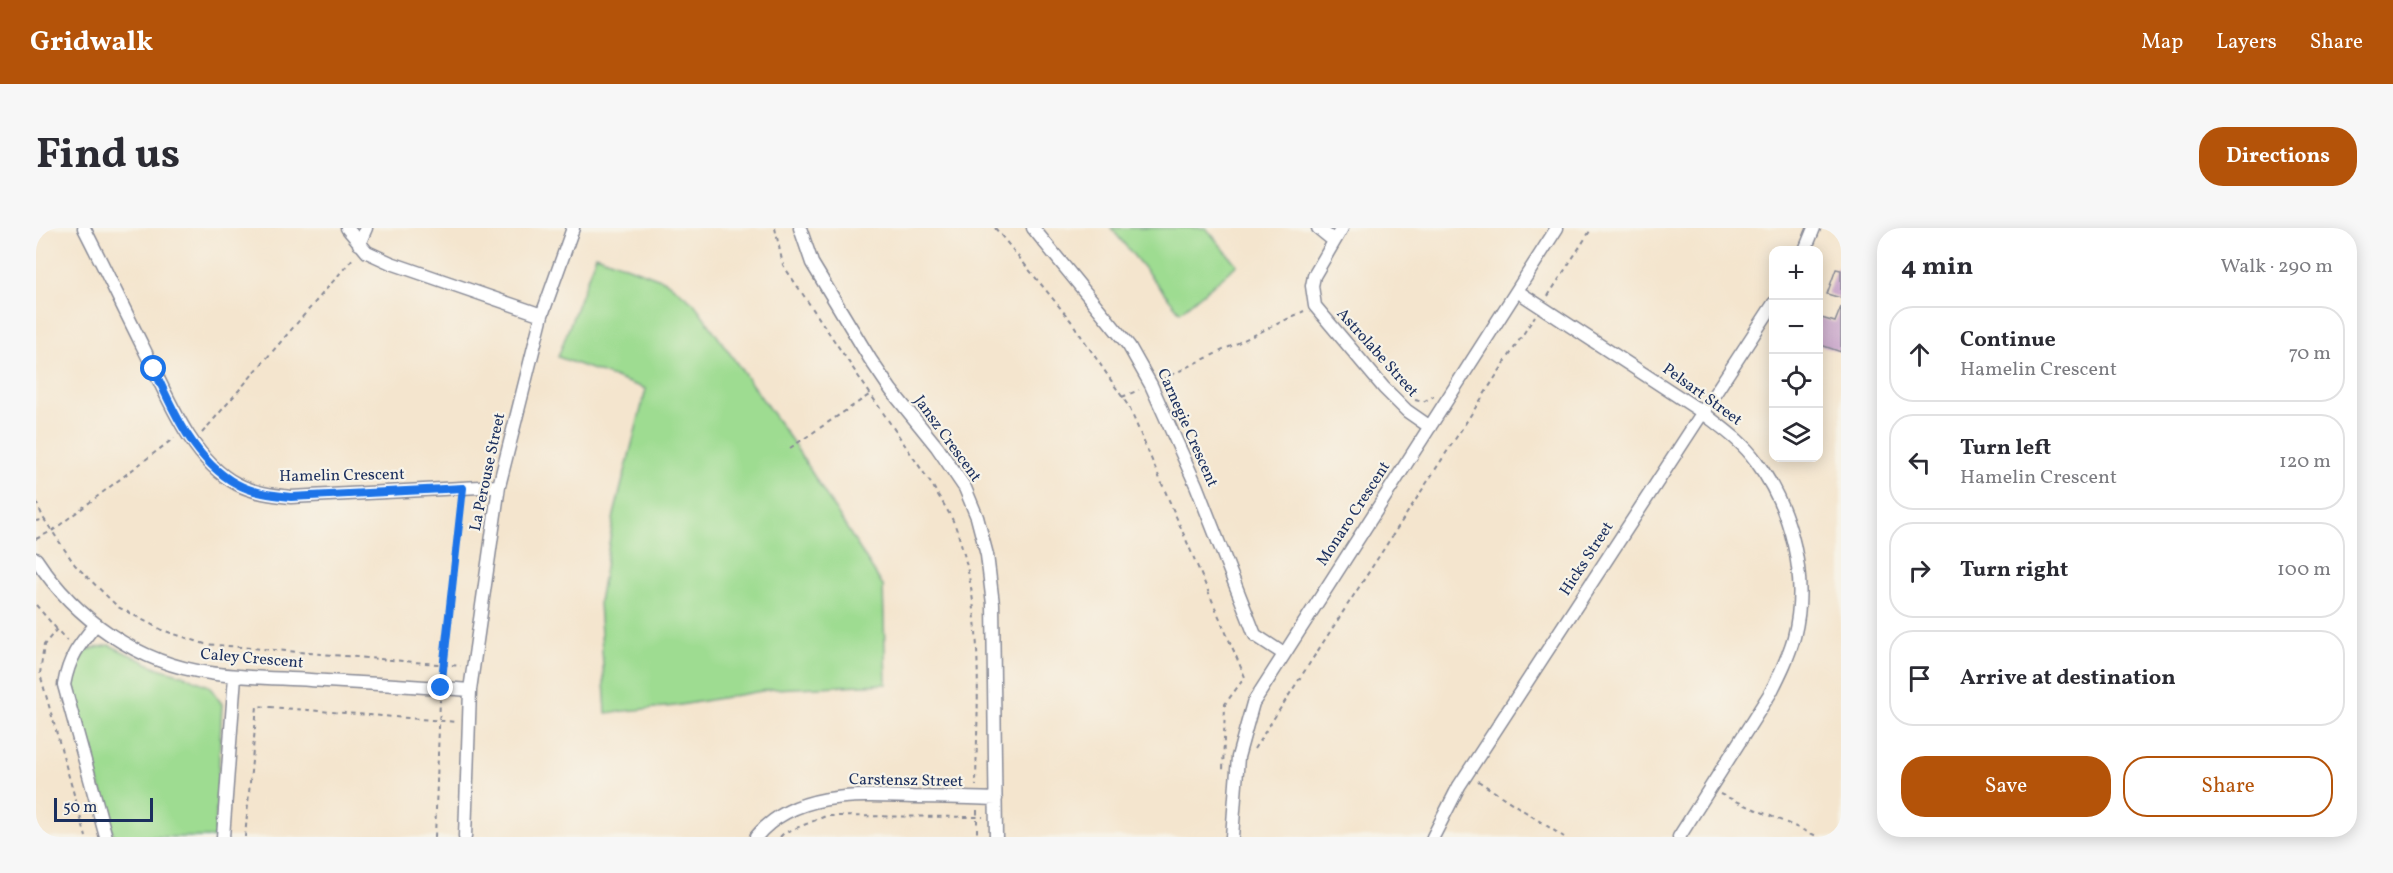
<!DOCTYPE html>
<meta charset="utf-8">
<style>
body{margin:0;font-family:Vollkorn,serif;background:#f7f7f7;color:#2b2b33}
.controls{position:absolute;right:18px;top:18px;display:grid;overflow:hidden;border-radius:12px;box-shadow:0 3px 15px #0003}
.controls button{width:54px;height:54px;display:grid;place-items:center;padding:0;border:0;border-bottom:2px solid #e1e1e2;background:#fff;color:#2b2b33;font:30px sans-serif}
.scale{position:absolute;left:18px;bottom:15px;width:99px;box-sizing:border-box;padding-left:6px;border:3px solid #1b2f5e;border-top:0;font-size:16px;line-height:21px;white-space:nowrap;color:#1b2f5e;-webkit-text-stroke:4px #f7f3e8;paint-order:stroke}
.stop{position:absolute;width:18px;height:18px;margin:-14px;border:4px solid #1a73e8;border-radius:50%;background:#fff}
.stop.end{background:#1a73e8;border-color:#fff;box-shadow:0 2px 6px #0008}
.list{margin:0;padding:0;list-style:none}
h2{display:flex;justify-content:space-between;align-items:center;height:78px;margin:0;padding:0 24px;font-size:26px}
h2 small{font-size:20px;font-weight:400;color:#7c7c81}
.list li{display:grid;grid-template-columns:39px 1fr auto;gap:18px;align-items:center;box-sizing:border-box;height:96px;margin:0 12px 12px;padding:0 12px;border:2px solid #e1e1e2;border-radius:24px}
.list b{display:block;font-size:22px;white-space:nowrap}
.list p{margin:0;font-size:20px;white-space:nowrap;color:#7c7c81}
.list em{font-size:20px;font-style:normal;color:#7c7c81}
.actions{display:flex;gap:12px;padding:18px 24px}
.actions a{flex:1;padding:14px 0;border:2px solid #b45309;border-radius:24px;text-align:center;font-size:21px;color:#b45309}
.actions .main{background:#b45309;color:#fff}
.icon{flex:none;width:33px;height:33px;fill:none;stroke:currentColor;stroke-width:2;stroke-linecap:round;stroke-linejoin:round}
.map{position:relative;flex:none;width:1805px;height:609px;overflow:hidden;border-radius:24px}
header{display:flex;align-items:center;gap:36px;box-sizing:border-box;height:84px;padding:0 30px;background:#b45309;color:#fff}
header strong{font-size:28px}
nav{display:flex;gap:33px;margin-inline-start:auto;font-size:21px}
.intro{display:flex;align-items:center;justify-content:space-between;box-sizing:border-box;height:144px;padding:0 36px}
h1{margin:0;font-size:42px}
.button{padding:15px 27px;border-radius:24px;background:#b45309;color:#fff;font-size:21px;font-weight:700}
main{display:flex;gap:36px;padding:0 36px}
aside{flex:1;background:#fff;border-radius:24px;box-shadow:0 3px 15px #0003}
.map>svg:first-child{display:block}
</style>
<header>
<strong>Gridwalk</strong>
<nav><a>Map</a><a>Layers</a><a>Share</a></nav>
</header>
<div class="intro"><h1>Find us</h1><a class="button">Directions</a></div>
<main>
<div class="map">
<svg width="1805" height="609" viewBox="0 0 1805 609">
<rect width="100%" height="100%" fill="#f7f3e8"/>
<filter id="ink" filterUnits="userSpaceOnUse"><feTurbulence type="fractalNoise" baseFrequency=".0167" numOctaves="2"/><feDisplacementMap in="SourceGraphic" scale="12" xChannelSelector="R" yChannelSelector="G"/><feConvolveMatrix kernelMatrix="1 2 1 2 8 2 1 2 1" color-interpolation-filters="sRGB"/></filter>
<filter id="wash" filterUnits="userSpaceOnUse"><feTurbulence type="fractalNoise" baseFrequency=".008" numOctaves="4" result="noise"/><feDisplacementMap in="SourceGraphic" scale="24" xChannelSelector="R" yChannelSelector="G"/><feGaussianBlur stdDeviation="1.35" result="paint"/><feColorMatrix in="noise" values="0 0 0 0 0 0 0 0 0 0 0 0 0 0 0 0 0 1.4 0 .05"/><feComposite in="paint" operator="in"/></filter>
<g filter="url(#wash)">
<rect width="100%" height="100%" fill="#f4e5ce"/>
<path fill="#9edc91" stroke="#5c8678" stroke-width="1.5" d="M1075,0H1170L1201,37L1144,84Z
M560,27L630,53L658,75L756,213L847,358L850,456L737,461L639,478L570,485L563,374L578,287L610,161L522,129Z
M73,417L122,440L146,447L173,458L186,476L179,609H78L37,462L38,441L51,422Z"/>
<g id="blocks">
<path fill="#c8a4ca" d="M1800,41L1805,42V70L1791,66Z
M1805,79V124L1782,116V89L1799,94Z"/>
</g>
</g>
<g filter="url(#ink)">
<use href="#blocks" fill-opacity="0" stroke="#888a96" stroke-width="1.5"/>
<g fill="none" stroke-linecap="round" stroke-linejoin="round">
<g stroke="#888a96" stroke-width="15">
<path id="minor" d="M48,0C68,39 87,79 107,119C129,163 155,233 201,256C218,265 236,267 255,269L463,258
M311,0L331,24L355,35L506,87
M764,0L776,35L834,131L855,162L901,219L929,260L941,289L951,327L957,376L960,609
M997,0L1093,118L1115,157L1160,257L1219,407L1248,426
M1282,0L1298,13
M1306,0L1278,48L1276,58L1279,78L1348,160L1371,183L1394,199
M323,16L330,0
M1769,22L1778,0
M1481,63L1666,184C1685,199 1706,213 1720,233C1756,282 1773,350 1758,409C1753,428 1744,446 1735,464L1643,609
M0,331C39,390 102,436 174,445C207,450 241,450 274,452C327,455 381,458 434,462
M60,396C43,417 33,429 28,457L70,609
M187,609L199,448
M429,609L434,462L463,258L506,87L537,0
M720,609C758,563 822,567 876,569C904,569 932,570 960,571
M1196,609L1202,529L1217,475L1521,0
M1397,609L1423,558L1738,75"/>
</g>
<path stroke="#888a96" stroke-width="2" stroke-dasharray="4.5 4.5" stroke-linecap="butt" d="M739,0L747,37L898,260C905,273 915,286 920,300C949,382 941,473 940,558
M959,0L1035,93L1093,179L1209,449L1189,476L1187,543
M1512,68L1556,0
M1127,151L1268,83
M1086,169L1103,162
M1379,172L1387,174L1398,168
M166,205L319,28
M754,220L836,165
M0,274L8,291L39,337L82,379L126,402L169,416L425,438
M0,293L8,291
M0,311L16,303L138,210
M0,377L31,413
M21,401L8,417L4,446L50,609
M407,448L426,272
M1218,521L1499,88
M1442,553L1528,609
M1684,566L1783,609
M941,582V609
M209,609L221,478L421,494
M399,609L404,472
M744,609L748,605L790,588L947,589"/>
<use href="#minor" stroke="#fff" stroke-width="12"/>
</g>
</g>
<g fill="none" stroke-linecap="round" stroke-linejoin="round" filter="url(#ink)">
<path stroke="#1a73e8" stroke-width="8" d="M118,141C136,181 159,234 201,256C217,265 236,267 255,269L427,260L405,460"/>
</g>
<g text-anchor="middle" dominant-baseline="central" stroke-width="4.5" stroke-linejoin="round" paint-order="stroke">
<g font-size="16" fill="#1b2f5e" stroke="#f7f3e8">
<text transform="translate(1341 125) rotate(48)">Astrolabe Street</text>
<text transform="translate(1666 167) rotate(36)">Pelsart Street</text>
<text transform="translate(1151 200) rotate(66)">Carnegie Crescent</text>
<text transform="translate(911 211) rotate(54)">Jansz Crescent</text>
<text transform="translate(452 244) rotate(-78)">La Perouse Street</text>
<text transform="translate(306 248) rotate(-1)">Hamelin Crescent</text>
<text transform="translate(1318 286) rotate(-57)">Monaro Crescent</text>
<text transform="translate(1551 331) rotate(-57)">Hicks Street</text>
<text transform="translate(216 431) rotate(5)">Caley Crescent</text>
<text transform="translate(870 553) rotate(1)">Carstensz Street</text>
</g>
</g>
</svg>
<div class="controls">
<button>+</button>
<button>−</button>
<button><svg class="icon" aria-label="locate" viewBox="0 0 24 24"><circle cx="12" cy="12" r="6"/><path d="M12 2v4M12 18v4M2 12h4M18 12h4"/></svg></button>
<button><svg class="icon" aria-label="layers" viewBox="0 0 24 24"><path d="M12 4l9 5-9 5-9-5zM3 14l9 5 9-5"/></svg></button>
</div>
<div class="scale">50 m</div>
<div class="stop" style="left:118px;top:141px"></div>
<div class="stop end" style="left:405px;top:460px"></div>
</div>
<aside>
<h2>4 min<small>Walk · 290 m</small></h2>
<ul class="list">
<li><svg class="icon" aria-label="ahead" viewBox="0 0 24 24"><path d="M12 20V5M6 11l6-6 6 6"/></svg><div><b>Continue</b><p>Hamelin Crescent</p></div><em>70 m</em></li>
<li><svg class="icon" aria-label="left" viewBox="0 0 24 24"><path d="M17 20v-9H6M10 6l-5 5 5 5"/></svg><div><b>Turn left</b><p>Hamelin Crescent</p></div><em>120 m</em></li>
<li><svg class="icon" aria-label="right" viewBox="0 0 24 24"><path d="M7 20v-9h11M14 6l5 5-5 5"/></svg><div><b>Turn right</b></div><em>100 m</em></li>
<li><svg class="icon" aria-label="arrive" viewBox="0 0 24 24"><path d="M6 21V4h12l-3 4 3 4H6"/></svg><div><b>Arrive at destination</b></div></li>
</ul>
<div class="actions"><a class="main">Save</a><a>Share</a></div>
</aside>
</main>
